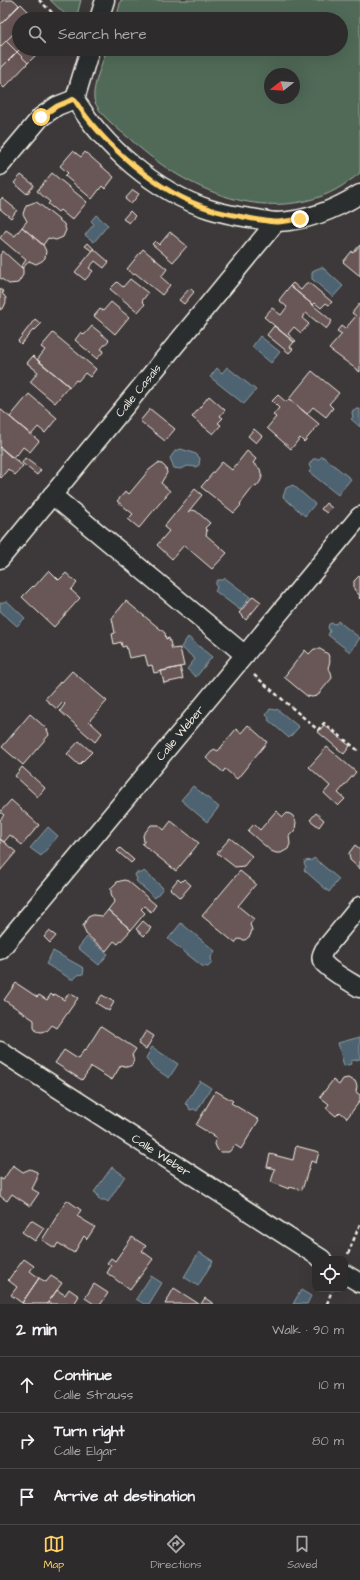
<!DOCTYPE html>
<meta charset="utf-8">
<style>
body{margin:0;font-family:"Architects Daughter",sans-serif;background:#363334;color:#f1f3f6}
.controls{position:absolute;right:12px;bottom:12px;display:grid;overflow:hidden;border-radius:8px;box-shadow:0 4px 16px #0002}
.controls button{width:36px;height:36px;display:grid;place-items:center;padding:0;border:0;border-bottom:1px solid #494748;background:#2e2b2c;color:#f1f3f6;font:20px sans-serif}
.compass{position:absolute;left:264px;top:68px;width:36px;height:36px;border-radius:50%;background:#2e2b2c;box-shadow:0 4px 16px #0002;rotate:253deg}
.stop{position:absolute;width:12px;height:12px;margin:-9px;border:3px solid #ffd166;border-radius:50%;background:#fff}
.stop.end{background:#ffd166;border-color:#fff;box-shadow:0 1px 4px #0008}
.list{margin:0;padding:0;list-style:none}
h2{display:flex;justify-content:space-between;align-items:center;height:52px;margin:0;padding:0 16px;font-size:17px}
h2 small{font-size:13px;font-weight:400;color:#a7a7a9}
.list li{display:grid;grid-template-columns:26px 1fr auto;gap:12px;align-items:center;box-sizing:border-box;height:56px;padding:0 16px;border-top:1px solid #494748}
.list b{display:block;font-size:15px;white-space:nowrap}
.list p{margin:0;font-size:13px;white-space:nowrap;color:#a7a7a9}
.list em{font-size:13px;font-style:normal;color:#a7a7a9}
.icon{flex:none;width:22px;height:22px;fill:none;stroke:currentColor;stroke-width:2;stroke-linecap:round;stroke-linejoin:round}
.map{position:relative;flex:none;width:360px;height:1304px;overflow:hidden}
.search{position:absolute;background:#2e2b2c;box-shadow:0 4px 16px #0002;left:12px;right:12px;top:12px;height:44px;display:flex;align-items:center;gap:10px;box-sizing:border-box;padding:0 14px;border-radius:22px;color:#a7a7a9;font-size:15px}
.sheet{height:220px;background:#2e2b2c}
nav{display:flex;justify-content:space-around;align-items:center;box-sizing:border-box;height:56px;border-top:1px solid #494748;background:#2e2b2c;font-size:11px;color:#a7a7a9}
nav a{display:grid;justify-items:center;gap:2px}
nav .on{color:#ffd166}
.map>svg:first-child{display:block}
</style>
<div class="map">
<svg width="360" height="1304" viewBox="0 0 360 1304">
<rect width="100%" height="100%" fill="#3d393a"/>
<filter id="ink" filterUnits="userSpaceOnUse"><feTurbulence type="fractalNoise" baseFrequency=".025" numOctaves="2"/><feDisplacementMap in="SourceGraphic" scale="8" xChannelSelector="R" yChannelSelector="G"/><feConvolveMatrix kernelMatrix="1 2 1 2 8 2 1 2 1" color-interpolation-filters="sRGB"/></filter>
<g filter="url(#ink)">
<path fill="#516b59" stroke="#a2aea0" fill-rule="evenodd" d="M50,0H81L76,19H70Z
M121,0H360V173C345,185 328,196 309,200C245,217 176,182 130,139C119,130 97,113 94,99C92,87 103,61 107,49H341V19H116ZM270,74H294V98H270Z"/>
<path fill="#4d6472" stroke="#909ca1" d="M96,215L108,225L94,242L85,235L94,224L91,221Z
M322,267L343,286L333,297L312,279V273L314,270Z
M260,336L280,352L271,363L252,347Z
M227,367L256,390L244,404L210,377L217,368L222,373Z
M357,409H360V427L351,419L353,417L352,413L353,410Z
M181,449L196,454L200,458L199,465L196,467L188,466L180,469L174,468L170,458L175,451Z
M322,456L351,479L338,495L309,472L311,469L309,465L313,459H319Z
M293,485L315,504L305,516L283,497L286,488Z
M225,578L250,597L240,610L215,591L217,588L216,586V581L218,580H223Z
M7,601L25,618L17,626L0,611V603Z
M338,621L360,638L350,652L328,635L330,631L328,628L329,624L332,623L336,624Z
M188,637L212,657L196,677L187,669L195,659L181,647Z
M270,709L276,710L277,709L299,727L289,738L268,720L269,718L266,715Z
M193,786L219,807L207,822L181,800Z
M48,827L58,836L41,856L30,848Z
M314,858L339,879L329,892L304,870L306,867L304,864L305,861L312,860Z
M144,871L163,888L155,898L136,881L137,879L135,875L136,873H142Z
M181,923L215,951L211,957L212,963L208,967L202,966L168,939Z
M87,937L108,954L99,965L78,948Z
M53,951L82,967L84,969L83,974L78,975L74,979H71L46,964Z
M360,1037V1059L351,1061V1064L344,1066L338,1043Z
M152,1047L178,1064L169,1078L151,1066L149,1062L146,1058Z
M200,1081L211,1088L197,1111L194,1109L190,1110L188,1105L185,1104Z
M112,1167L125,1176L108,1202L105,1200H99L97,1194L94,1192Z
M199,1252L213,1261L198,1286L184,1277Z
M151,1276L162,1283L149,1304H144L136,1299Z
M301,1290L311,1296L307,1304H293Z"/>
<path fill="#695656" stroke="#f4f1e8" d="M3,0H14L19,5L0,25V3Z
M21,4L32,15L28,19H19V28L6,41L0,35V25Z
M19,28L20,49L17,52L6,41Z
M0,35L6,41L0,47Z
M6,41L17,52L0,69V47Z
M20,49H42L28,63L17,52Z
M17,52L28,63L4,88L0,84V69Z
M73,151L81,157L85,152L114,177L105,189L102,186L92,199L65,176L68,173L60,166Z
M52,173L87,202L72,220L60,210L58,212L48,204L50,202L37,191Z
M21,175L34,185L27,194L14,183Z
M133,190L139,194L131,204L125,199Z
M2,198L17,210L11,218L0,209V200Z
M35,202L38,203L64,224L66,230L63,237L56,240L48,238L43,245L22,227L27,221L23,214L25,208L27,205Z
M130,211L135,216L129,223L123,219Z
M22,227L43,245L46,251L45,258L42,261L36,264L29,261L23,268L21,267L26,260L0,238L6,230L15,236Z
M170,232L187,246L173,262L152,244L155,241L159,245Z
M88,243L94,249L92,251L85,246Z
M360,245V276L343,262L352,251L353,253Z
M94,249L109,262L104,268L95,261L89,268L93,271L85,280L75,272Z
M143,249L167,269L161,277L170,285L162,295L135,273L134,275L127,269Z
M3,251L23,269V275L18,283L9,284L0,278V255Z
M130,279L148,293L142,301L145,304L138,312L110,289L117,282L123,287Z
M308,282L332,302L329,305L326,303L321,308L315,303L313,305L290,286L293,283L301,290Z
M290,286L332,321L326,329L306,313L302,318L309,324L301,333L294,327L288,334L296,341L294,342L264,317L272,308L281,315L287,307L279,300Z
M190,288L194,292L184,304L179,300Z
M0,289L4,292L2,293L6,298V302L4,307L0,310Z
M111,302L129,317L115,334L94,316L100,309L103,311Z
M360,303V372L329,349L342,334L337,331L341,326L345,329L356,316L352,313Z
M35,319L41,324L35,330L34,329L21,344L18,341Z
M92,326L109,340L101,349L104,351L97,359L75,340L81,332L84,335Z
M274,326L294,342L290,347L293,349L289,353L267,335Z
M53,333L96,369L90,377L85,373L78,381L76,380L70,387L37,360L45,350L41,347Z
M33,356L69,386L55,403L30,382L38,372L27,363Z
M312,371L339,393L329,404L333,408L326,417L313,407L307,414L289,399Z
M29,394L57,418L45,433L38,427L31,435L10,417Z
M278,395L286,402L289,399L319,424L304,442L300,438L291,449L267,428L276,417L273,415L279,408L272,401Z
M209,396L225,410L220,416L223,418L218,423L221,425L213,434L192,417Z
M0,409L39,441L30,452L23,447L17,455L16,454L12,458L0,447Z
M150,409L175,429L165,441L140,421Z
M254,429L262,436L256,443L248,436Z
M0,447L23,466L15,475L8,469L1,478L0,477Z
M247,451L256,459L253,463L260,469L262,477L260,482L256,487L254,486L240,504L241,505L234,513L201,487L222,462L232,470Z
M25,458L41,470L37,475L22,463Z
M158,463L162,464L166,468L167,473L161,483L170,491L139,528L128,519L133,514L117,501L126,491L129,494L149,470Z
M195,489L202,495L188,512L192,510L196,511L210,523L205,528L207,531L206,535L227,553L212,569L184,545L172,559L157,545L169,531L164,527Z
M326,503L332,508L327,513L321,509Z
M49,570L59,580L66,573L77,583L71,590L80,598L54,627L22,597L33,586L34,587Z
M359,576H360V599L359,598L360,596L354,589V581Z
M253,596L261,602L246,620L239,613Z
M126,601L165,633L166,639L169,638L172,649L180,648L184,666L154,673L152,665L148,666L145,655L129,658L126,646L122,647L121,642L114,644L112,634L115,633L112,618Z
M314,649H320L328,654L330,661L328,668L331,672L332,678L317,696L312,697L307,696L284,677L305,650L309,654Z
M180,667L183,679L164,683L161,671Z
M72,671L107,701L89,721L102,733L95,742L60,711L65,704L63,702L57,709L45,699L61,681L62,682Z
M30,714L47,729L49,735L23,765L2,747Z
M248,725L267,742L237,779L225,769L223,772L206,758L214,749L218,751L236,729L241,733Z
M324,725L350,746L344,754L318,732Z
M79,741L92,752L79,765L67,754Z
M327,747L356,772L338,793L345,799L338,806L324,793L330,786L309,767Z
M22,767L45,788L38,797L15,776Z
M11,800L39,825L22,845L10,835L4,842L0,839V820L4,815L0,812Z
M276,811L283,817L287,813L290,814L293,816L296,822L295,830L289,836L290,844L288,849L281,853H276L271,851L248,831L254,824L260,830Z
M316,813L324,820L319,827L310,820Z
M171,821L199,843L176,871L142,844L144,842L143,835L151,825H159L164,830Z
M230,838L252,856L244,866L235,867L217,853Z
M0,839L16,852L0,871Z
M355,845L360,849V869L350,860L349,853Z
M120,848L134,860L131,863L117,851Z
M240,871L256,884L238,906L254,919L250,924L252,930L250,936L245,940L238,939L235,943L202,916Z
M178,879L181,882L184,879L191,885L180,898L170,889Z
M124,880L128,881L156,905L151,912L144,906L141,909L145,913L131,930L108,910L114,902L111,893V888L117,882Z
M108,910L131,930L118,944L114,941L106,951L86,934L83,926L88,917L93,915L103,916Z
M143,921L151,928L144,936L136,929Z
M49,931L56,936L50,943L44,937Z
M16,983L37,997L39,995L47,1000L51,994L53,996L55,994L64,1000L69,993L78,998L57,1028L52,1025L47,1031L41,1033L37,1032L34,1028V1020L4,1000Z
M102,995L114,1002L109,1011L96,1003Z
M101,1026L136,1049L132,1055L134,1059L132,1065L128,1067L121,1065L112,1080L91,1067L82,1080L55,1063L64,1050L78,1059L84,1050L85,1051Z
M146,1031L154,1036L146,1049L138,1044Z
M348,1078L355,1081L357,1086L356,1092L360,1095V1101L347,1118L340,1112L336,1116L326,1108L329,1104L320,1097L333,1080L339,1085L343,1079Z
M216,1091L233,1101L231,1103L259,1120L241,1149L235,1145L229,1152H220L217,1149L215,1144L216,1137L196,1125Z
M296,1146L319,1152L316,1163L311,1161L302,1190L289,1187V1189L271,1182L275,1169L267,1167L270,1154L293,1160Z
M13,1165L23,1172L30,1169L37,1172V1179L32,1189L39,1193L30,1206L12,1194L7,1201L0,1196V1178L3,1180Z
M67,1200L81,1210L77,1216L95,1227L87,1239L84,1236L74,1253L58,1243L55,1248L42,1240Z
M31,1220L44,1228L35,1241L22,1232Z
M132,1237L146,1246L142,1251L153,1259L130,1290L107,1273L111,1266L107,1263L111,1258L115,1261Z
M24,1259L34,1266L30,1271L39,1278L22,1303L11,1295L17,1287L8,1280Z
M51,1276L62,1283L47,1304H24L22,1303L39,1278L46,1282Z
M94,1284L108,1293L101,1304H94L85,1298Z
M174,1288L199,1304H165Z
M69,1289L79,1296L74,1304H47L57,1290L65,1295Z
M205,1298L214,1304H201Z"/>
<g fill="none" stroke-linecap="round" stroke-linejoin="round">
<g stroke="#f4f1e8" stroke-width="21">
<g id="street">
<path d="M99,19L105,0"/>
<path d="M90,49L75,99C103,146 156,192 209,209C222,213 236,216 250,218C259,219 269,222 277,222C306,221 336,209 360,194"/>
<path d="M0,166L41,117L57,106L75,99"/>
<path d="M52,495L245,655"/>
<path id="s1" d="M0,559L276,222"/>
<path d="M360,906L324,950C322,954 320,958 323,962C328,970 352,983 360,988"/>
<path id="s2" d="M0,950L360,516"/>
<path id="s3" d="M0,1051L322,1259"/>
<path d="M345,1274L360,1283"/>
</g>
</g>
<path stroke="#f4f1e8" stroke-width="2.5" stroke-dasharray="4 3" stroke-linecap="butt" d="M39,0L59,19
M254,675L318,730L324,723L360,752
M348,1254L360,1224
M327,1304L332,1290"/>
<use href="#street" stroke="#2a2d2e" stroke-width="18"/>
</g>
</g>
<g fill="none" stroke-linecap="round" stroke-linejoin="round" filter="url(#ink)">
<path stroke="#ffd166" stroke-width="5" d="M41,117L57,106L74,99C103,145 158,193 210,209C224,214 239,216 254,219C261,220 269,222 276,222C283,222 292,220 300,219"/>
</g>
<g text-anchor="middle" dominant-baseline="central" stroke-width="3" stroke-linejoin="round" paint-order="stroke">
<g font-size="12" fill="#f4f1e8" stroke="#2a2d2e">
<text stroke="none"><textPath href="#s1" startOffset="218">Calle Casals</textPath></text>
<text stroke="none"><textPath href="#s2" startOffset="282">Calle Weber</textPath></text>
<text stroke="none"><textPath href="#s3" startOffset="192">Calle Weber</textPath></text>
</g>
</g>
</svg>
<div class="controls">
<button><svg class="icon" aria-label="locate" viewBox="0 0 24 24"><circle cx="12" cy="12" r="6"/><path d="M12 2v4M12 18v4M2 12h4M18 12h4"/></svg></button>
</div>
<svg class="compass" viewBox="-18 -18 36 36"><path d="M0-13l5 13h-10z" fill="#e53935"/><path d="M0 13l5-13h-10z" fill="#a7a7a9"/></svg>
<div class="stop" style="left:41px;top:117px"></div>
<div class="stop end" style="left:300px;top:219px"></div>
<div class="search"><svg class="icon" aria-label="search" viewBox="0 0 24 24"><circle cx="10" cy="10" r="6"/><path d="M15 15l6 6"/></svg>Search here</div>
</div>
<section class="sheet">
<h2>2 min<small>Walk · 90 m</small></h2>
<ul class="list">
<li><svg class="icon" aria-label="ahead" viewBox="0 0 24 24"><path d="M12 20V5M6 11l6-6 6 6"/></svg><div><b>Continue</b><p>Calle Strauss</p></div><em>10 m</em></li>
<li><svg class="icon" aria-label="right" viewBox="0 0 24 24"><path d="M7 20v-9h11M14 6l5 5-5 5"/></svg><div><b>Turn right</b><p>Calle Elgar</p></div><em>80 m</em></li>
<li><svg class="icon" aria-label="arrive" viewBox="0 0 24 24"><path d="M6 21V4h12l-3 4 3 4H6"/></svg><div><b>Arrive at destination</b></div></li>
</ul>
</section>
<nav>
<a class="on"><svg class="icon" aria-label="map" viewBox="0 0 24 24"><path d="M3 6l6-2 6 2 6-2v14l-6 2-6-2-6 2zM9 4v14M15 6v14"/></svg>Map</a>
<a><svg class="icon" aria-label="directions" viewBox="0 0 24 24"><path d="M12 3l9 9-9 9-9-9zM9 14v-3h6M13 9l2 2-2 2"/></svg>Directions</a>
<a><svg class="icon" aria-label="saved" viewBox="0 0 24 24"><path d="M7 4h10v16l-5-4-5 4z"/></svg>Saved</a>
</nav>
